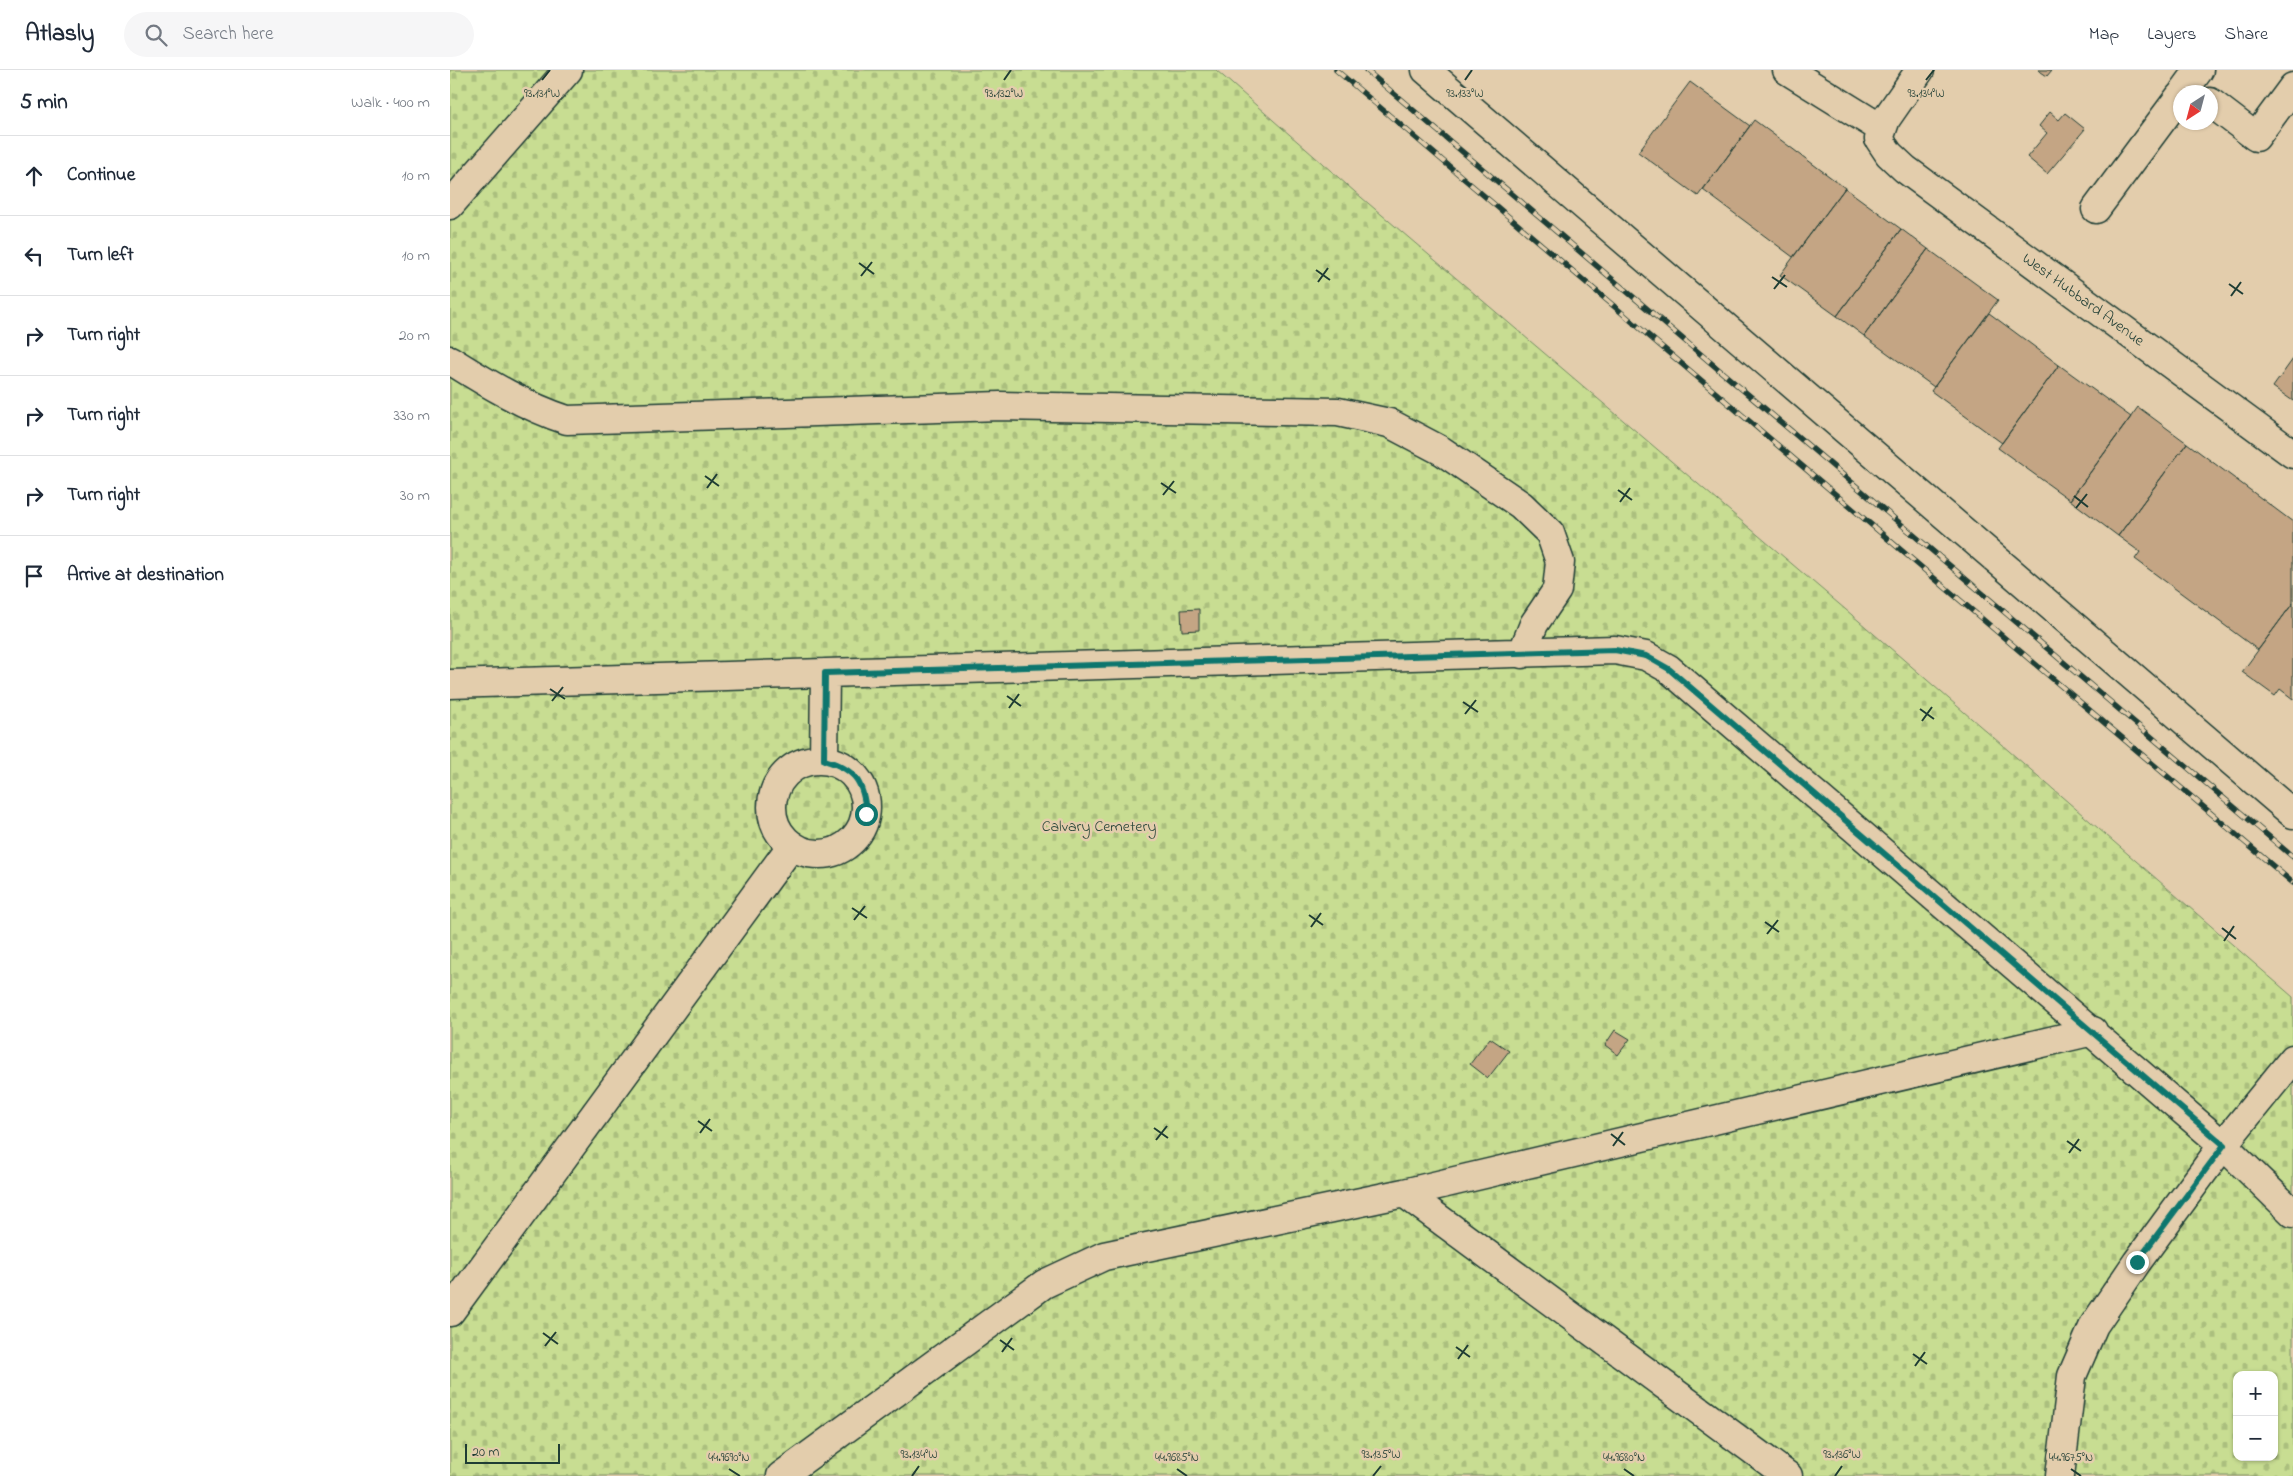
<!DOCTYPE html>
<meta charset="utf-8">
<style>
body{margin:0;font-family:"Indie Flower",sans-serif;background:#f6f6f7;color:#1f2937}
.controls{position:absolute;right:15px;bottom:15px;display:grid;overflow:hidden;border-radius:10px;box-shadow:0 1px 4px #0004}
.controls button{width:45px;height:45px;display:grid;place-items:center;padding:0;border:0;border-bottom:1px solid #e0e1e3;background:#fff;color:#1f2937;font:25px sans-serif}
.compass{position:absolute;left:1723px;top:15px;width:45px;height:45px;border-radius:50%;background:#fff;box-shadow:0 1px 4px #0004;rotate:216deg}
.scale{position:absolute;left:15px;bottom:12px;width:95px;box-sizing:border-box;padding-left:5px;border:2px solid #1f3d34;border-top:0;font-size:14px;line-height:18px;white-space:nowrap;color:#1f3d34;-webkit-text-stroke:4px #e3cdac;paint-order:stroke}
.stop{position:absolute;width:15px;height:15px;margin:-11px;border:4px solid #0f766e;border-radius:50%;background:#fff}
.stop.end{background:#0f766e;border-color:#fff;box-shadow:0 1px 5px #0008}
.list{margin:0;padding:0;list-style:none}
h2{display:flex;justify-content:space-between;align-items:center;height:65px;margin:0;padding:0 20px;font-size:21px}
h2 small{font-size:16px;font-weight:400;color:#747a83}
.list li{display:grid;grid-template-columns:32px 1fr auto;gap:15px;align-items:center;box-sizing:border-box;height:80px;padding:0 20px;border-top:1px solid #e0e1e3}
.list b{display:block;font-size:19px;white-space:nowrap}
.list em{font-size:16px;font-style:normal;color:#747a83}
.icon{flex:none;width:28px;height:28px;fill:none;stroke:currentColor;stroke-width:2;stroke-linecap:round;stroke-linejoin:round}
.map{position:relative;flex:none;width:1843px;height:1406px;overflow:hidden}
header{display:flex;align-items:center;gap:30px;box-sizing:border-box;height:70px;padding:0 25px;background:#fff;border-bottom:1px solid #e0e1e3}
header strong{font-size:24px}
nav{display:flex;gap:28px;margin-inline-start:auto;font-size:18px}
.search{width:350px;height:45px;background:#f6f6f7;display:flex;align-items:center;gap:12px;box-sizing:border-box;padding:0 18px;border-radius:28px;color:#747a83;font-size:19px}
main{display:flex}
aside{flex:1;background:#fff}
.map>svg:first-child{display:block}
</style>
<header>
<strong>Atlasly</strong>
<div class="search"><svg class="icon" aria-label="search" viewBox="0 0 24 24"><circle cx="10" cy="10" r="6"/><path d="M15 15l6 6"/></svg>Search here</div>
<nav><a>Map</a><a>Layers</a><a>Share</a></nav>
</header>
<main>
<aside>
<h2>5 min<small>Walk · 400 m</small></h2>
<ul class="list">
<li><svg class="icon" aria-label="ahead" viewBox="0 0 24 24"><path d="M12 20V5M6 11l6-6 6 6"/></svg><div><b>Continue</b></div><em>10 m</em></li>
<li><svg class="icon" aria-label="left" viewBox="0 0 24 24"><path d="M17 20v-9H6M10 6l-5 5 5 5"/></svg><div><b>Turn left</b></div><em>10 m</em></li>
<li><svg class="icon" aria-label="right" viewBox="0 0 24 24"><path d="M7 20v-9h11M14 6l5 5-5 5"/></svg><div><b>Turn right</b></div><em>20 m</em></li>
<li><svg class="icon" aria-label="right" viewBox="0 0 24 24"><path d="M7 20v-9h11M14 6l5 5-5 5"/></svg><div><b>Turn right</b></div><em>330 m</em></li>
<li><svg class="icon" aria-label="right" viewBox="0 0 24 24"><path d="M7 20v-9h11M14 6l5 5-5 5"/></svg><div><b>Turn right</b></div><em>30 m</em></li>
<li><svg class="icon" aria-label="arrive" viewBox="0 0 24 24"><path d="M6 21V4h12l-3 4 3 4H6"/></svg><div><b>Arrive at destination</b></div></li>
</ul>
</aside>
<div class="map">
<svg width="1843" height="1406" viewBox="0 0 1843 1406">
<defs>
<pattern id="cemetery-stones" width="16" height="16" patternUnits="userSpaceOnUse" patternTransform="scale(1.25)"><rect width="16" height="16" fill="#c8dd92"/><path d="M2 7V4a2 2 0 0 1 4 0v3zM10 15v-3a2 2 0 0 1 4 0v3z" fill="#abbf7e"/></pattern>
</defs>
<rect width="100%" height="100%" fill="#e3cdac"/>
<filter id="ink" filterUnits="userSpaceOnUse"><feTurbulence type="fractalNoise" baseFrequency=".02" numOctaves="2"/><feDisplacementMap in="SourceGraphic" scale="10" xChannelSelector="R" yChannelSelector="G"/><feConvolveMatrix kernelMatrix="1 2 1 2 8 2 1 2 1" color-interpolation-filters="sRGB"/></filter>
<g filter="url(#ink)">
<path fill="url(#cemetery-stones)" stroke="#748d63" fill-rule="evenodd" d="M0,0H766L905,122L1409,551L1843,927V1406H0ZM1787,1305H1824V1387H1787Z"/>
<path fill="#c4a584" stroke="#1f3d34" d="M1588,0H1602L1597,6Z
M1240,12L1300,56L1248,126L1188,82Z
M1600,42L1609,50L1615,43L1635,59L1597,104L1577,87L1597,63L1589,56Z
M1304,50L1395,118L1343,187L1253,120Z
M1395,118L1451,159L1387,246L1330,205Z
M1451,159L1478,179L1414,266L1387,246Z
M1478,179L1548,230L1484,317L1414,266Z
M1539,243L1609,295L1552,373L1481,321Z
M1843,289V331L1823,317Z
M1609,295L1681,347L1620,430L1548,378Z
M1688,337L1737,373L1668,466L1620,430Z
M1737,373L1843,452V533L1808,580L1685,489L1690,482L1668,466Z
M1843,533V629L1830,619L1825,626L1792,602Z
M749,539V560L732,561L731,540Z
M1165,960L1180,969L1168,985L1155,975Z
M1040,968L1059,981L1038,1008L1020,994Z"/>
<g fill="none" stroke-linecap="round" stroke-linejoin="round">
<g stroke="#1f3d34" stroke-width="31">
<path id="minor" d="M976,0L1843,744
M1337,0L1432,59
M1470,0L1436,49L1429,69L1439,84L1455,99L1843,384
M1733,22L1749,0
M1760,32L1806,67L1843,17
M0,135L118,0
M1646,139L1730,26
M0,290C38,314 75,336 117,350L550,336L888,342L939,353L992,381L1071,435L1100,463L1110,492L1107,520L1084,554L1072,584
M0,614L1165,580L1196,586L1219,599L1773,1075L1843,1143
M374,690L375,603
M322 737a47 47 0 1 1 94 0a47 47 0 1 1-94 0Z
M954,1123L1338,1406
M0,1242L342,775
M331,1406L594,1214L654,1186L954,1123L1643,961
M1610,1406L1622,1306L1644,1255L1687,1192L1773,1075L1843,989"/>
</g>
<use href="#minor" stroke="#e3cdac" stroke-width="28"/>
<g stroke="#1f3d34" stroke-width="5.5">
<path id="rail" d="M886,0L1843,813
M916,0L1843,787"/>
</g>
<use href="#rail" stroke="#e3cdac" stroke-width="4" stroke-dasharray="11" stroke-linecap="butt"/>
</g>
</g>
<g fill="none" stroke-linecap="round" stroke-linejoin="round" filter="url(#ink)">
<path stroke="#0f766e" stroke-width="6" d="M416,744C414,712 405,699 374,690L375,603L1165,580L1196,586L1219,599L1774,1075L1687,1192"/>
</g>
<path fill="none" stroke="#1f3d34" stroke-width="2" d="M92,10L100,0M554,10L561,0M1015,10L1022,0M1476,10L1484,0M409,193L424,204M866,200L880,210M411,206L422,192M1322,207L1337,217M868,212L878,198M1779,214L1793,224M1324,219L1335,205M1781,226L1791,212M255,406L269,416M711,413L726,423M257,418L267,404M1168,420L1182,430M713,425L724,411M1624,426L1638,437M1170,432L1180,418M1626,438L1637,424M100,619L115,629M557,626L571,636M102,631L113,617M1013,632L1028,642M559,638L569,624M1470,639L1484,649M1015,644L1026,630M1472,651L1482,637M402,838L417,848M859,845L873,855M404,850L415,836M1315,852L1329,862M861,857L871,843M1772,858L1786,869M1317,864L1328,850M1774,871L1784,856M248,1051L262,1061M704,1058L718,1068M250,1063L260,1049M1161,1064L1175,1075M706,1070L717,1056M1617,1071L1631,1081M1163,1076L1173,1062M1619,1083L1629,1069M93,1263L108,1274M550,1270L564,1280M95,1276L106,1262M1006,1277L1020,1287M552,1282L562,1268M1463,1284L1477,1294M1008,1289L1018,1275M1465,1296L1475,1282M279,1399L290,1406M727,1399L737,1406M1174,1399L1184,1406M1621,1399L1631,1406M462,1406L469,1396M923,1406L931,1396M1385,1406L1392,1396"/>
<g text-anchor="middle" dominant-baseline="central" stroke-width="5" stroke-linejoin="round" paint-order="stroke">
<g font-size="16" fill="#1f3d34" stroke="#e3cdac">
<text transform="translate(1633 230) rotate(36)">West Hubbard Avenue</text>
</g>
<g font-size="16" fill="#274539" stroke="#e3cdac">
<text x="649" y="757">Calvary Cemetery</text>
</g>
</g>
<g font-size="12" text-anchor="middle" fill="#1f3d34" stroke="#e3cdac" stroke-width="5" stroke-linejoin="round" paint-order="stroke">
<text x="92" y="27">93.131°W</text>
<text x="554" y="27">93.132°W</text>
<text x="1015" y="27">93.133°W</text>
<text x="1476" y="27">93.134°W</text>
<text x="469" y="1388">93.134°W</text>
<text x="931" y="1388">93.135°W</text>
<text x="1392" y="1388">93.136°W</text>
<text x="279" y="1391">44.9690°N</text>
<text x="727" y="1391">44.9685°N</text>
<text x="1174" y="1391">44.9680°N</text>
<text x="1621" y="1391">44.9675°N</text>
</g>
</svg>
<div class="controls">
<button>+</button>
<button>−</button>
</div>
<svg class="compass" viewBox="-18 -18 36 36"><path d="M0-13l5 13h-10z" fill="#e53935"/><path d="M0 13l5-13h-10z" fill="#747a83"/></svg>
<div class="scale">20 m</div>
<div class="stop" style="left:416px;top:744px"></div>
<div class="stop end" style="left:1687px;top:1192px"></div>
</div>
</main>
